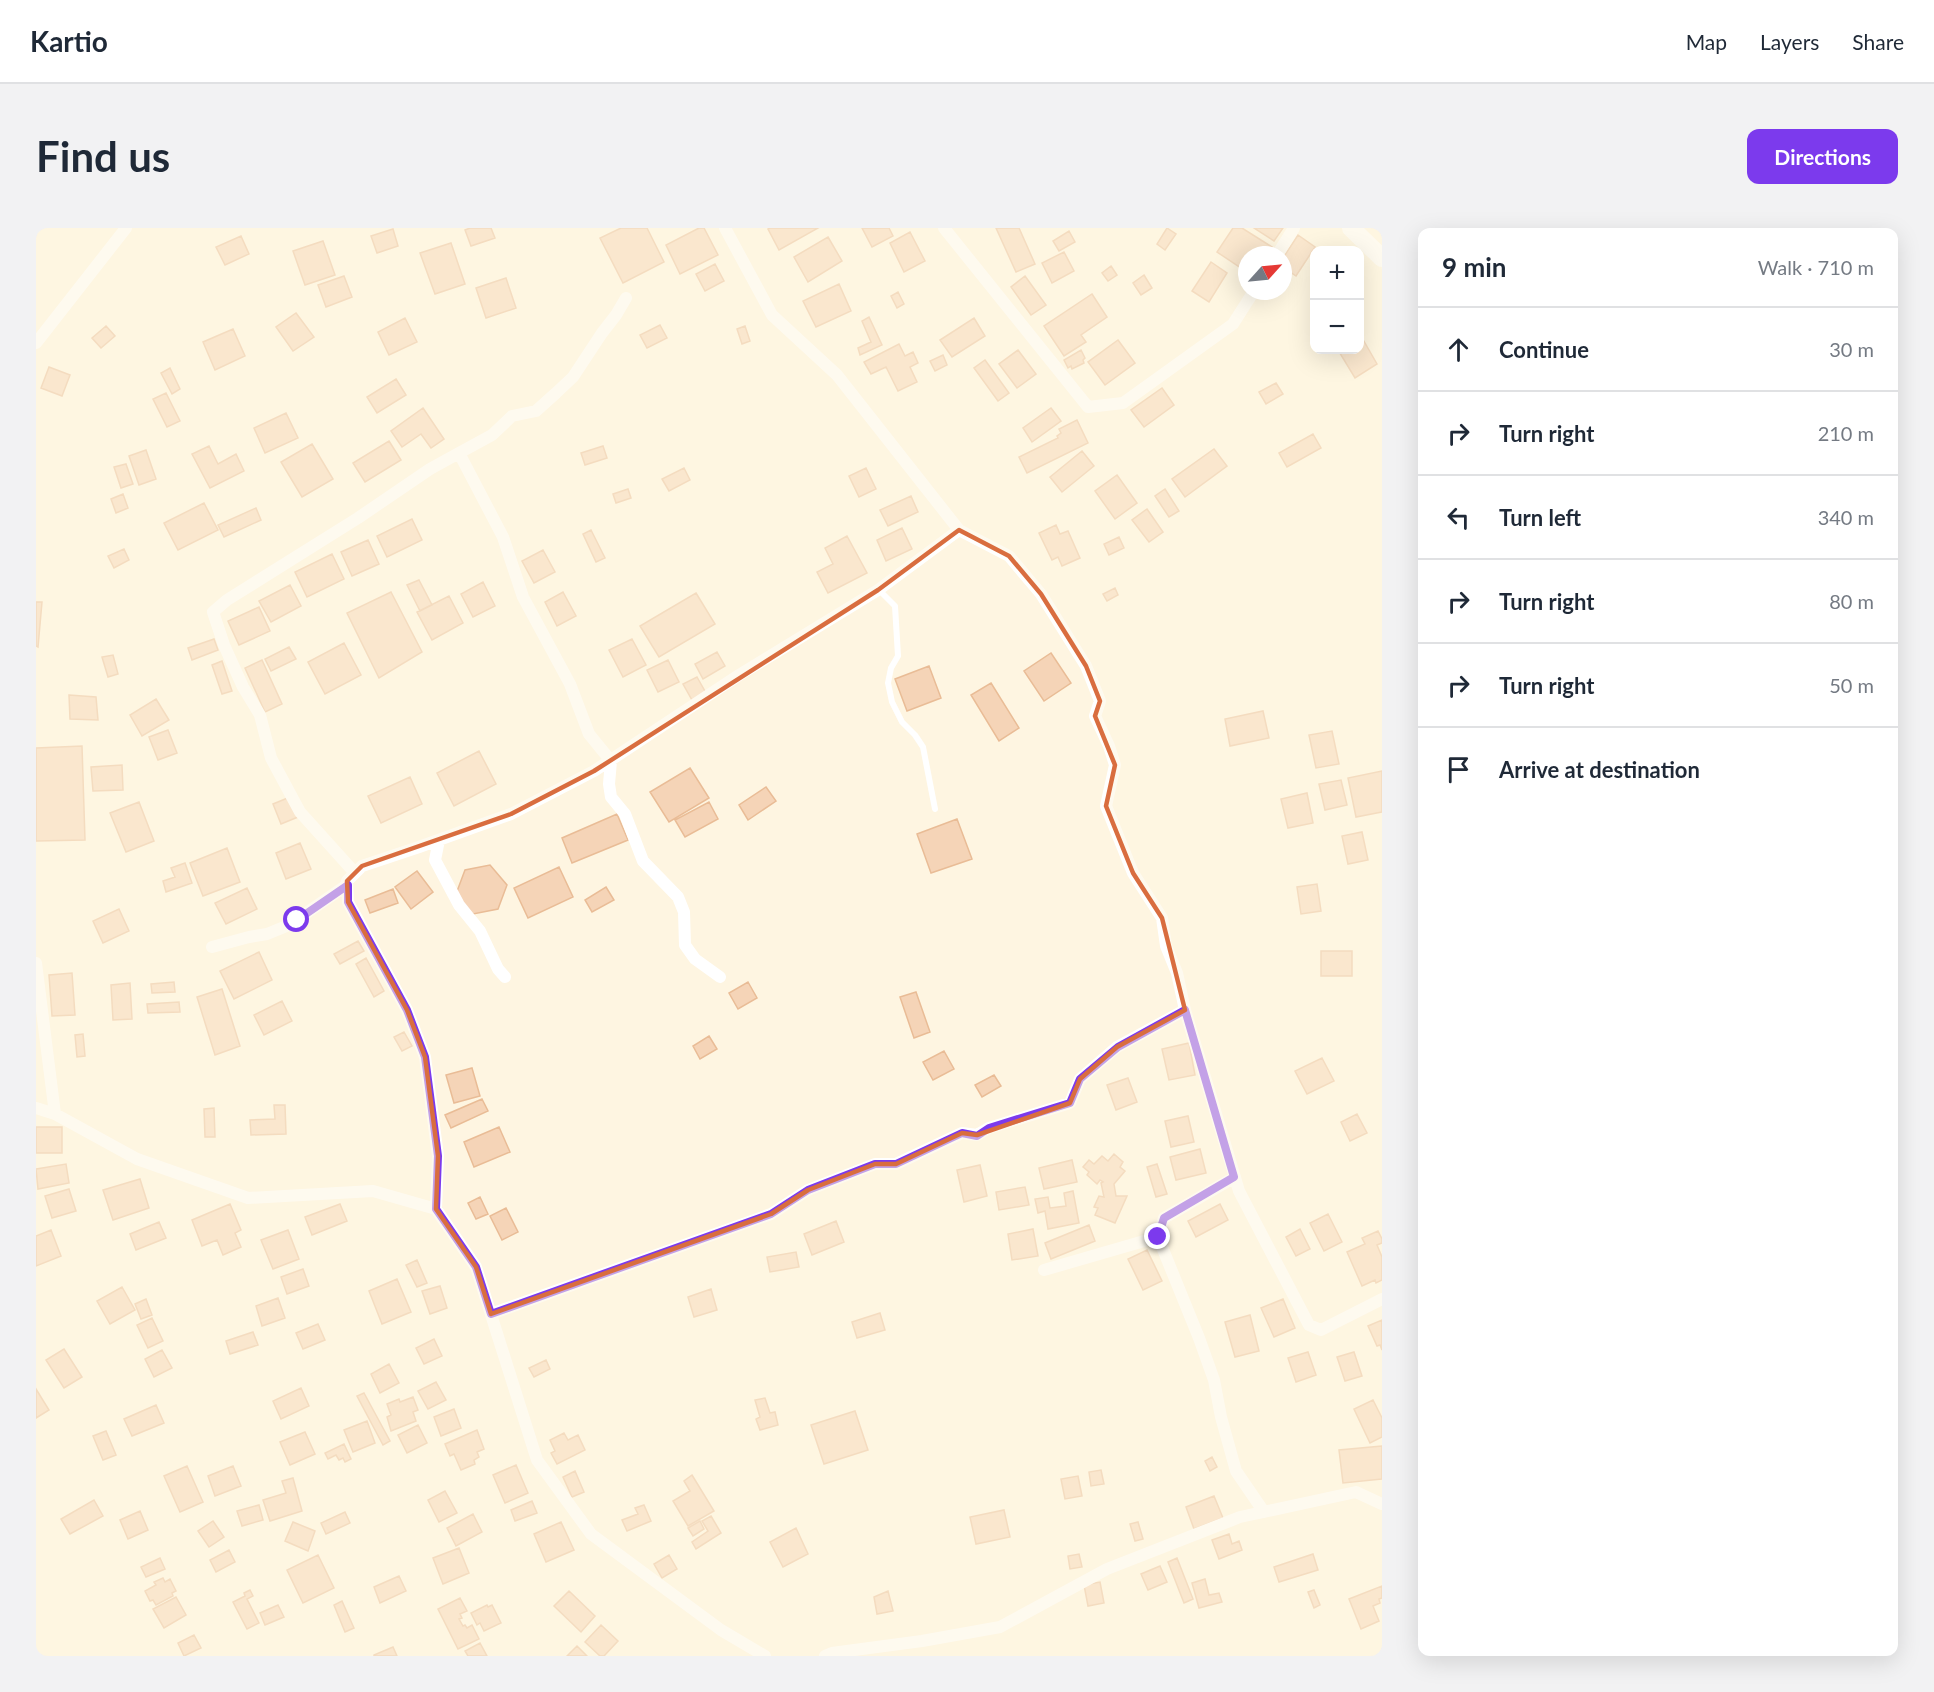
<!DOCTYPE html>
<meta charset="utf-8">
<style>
body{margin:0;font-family:Lato,sans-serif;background:#f2f2f3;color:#1f2937}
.controls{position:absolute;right:18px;top:18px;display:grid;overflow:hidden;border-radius:12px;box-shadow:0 6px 24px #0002}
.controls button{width:54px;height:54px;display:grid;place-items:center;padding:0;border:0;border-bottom:2px solid #e0e1e3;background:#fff;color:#1f2937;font:30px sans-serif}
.compass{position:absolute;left:1202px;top:18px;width:54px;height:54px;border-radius:50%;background:#fff;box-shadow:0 6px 24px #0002;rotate:63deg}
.stop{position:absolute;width:18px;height:18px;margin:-14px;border:4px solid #7c3aed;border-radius:50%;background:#fff}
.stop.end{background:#7c3aed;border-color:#fff;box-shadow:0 2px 6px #0008}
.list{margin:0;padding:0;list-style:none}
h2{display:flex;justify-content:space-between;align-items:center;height:78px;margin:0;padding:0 24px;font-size:26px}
h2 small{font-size:20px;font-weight:400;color:#747a83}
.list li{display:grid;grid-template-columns:39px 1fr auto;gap:18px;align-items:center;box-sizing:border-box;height:84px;padding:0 24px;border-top:2px solid #e0e1e3}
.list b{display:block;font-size:22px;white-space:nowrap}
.list em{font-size:20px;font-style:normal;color:#747a83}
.icon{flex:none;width:33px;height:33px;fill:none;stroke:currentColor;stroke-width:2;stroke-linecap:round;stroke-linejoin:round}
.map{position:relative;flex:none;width:1346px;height:1428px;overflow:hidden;border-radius:12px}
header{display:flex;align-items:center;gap:36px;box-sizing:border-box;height:84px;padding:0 30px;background:#fff;border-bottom:2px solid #e0e1e3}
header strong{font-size:28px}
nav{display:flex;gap:33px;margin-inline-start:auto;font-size:21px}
.intro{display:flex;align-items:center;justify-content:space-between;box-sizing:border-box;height:144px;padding:0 36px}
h1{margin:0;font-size:42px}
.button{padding:15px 27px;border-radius:12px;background:#7c3aed;color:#fff;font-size:21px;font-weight:700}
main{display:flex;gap:36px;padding:0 36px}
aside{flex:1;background:#fff;border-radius:12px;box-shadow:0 6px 24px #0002}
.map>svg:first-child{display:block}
</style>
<header>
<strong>Kartio</strong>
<nav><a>Map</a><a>Layers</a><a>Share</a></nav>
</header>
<div class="intro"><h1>Find us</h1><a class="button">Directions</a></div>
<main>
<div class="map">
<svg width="1346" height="1428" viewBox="0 0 1346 1428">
<rect width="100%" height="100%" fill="#fef5e1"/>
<path fill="#f5d4b7" stroke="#e9bc96" stroke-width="1.5" d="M434,0H455L459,10L435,18L429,2Z
M585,0H611L628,34L587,55L564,10Z
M663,0H668L682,27L644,46L630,17Z
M734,0H782L743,22L732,1Z
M826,0H853L857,8L836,19Z
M960,0H983L999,36L980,44Z
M1131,0L1140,6L1129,22L1121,16Z
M1197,0H1206L1236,19L1231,27H1211V44L1181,24Z
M1218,0H1247L1238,13Z
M357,1L362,18L341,25L335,8Z
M1033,3L1039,14L1023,23L1017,13Z
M874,4L889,33L868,44L854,15Z
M1262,7L1279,19L1260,48L1247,39V30Z
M205,8L213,26L189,37L180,19Z
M792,9L806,33L772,54L758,29Z
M287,13L299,47L269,57L257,23Z
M415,15L429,56L399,66L384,25Z
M1028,24L1038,43L1016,55L1006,35Z
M1175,34L1191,45L1173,74L1156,63Z
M679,36L688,53L669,63L660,46Z
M1075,38L1081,47L1072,53L1066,45Z
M1108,47L1116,60L1105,67L1097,55Z
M308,48L316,69L290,79L282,57Z
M989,48L1010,77L995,87L975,59Z
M470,50L480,80L450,90L440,60Z
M803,56L815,83L780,99L767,73Z
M862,64L868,76L861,80L855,68Z
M1056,66L1071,89L1045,107L1050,114L1028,128L1008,98Z
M260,85L278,109L257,123L240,99Z
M833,89L846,117L824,127L822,120L835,114L826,93Z
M369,90L381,114L353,127L342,104Z
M938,90L949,108L916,129L904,112Z
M624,97L631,110L611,120L604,107Z
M70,98L79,108L65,120L56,110Z
M709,98L714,113L706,116L701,101Z
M197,101L209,128L179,142L167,114Z
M1325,108L1341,136L1319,150L1302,122H1324Z
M1082,112L1099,135L1069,157L1052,134Z
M863,116L869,128L877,124L882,135L874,139L881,154L862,163L850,139L835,146L828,134Z
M982,122L1000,146L981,160L963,136Z
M1045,122L1049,130L1047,132L1048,135L1036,141L1035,138L1032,140L1028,132Z
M907,127L911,137L899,143L894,133Z
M949,132L973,165L962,173L938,140Z
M13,139L34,147L26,168L5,160Z
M134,140L144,161L136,166L125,145Z
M360,151L370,167L341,185L331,169Z
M1240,155L1247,166L1230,176L1223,164Z
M1126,160L1138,177L1108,199L1095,182Z
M130,165L144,193L131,199L117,171Z
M387,180L408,211L395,220L385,206L366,219L355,203Z
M1015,180L1025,193L996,214L987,200Z
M250,185L262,210L229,225L218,200Z
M1041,192L1052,215L991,245L983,229L1022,210L1021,208L1025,205L1023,201Z
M1277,206L1285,220L1251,239L1243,225Z
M353,213L365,232L329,254L317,235Z
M276,216L297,251L266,269L245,234Z
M173,218L182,236L200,226L208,243L174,260L156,226Z
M567,218L571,230L549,237L545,225Z
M1178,221L1191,238L1149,269L1136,251Z
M110,222L120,251L103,257L93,228Z
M1046,223L1058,238L1026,264L1014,249Z
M90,236L97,256L85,260L78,239Z
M648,240L654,252L633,263L626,251Z
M830,240L840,261L823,269L813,248Z
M1081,247L1101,275L1079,291L1059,263Z
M592,261L595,270L580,275L577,266Z
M1129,261L1143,283L1133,289L1119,268Z
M87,266L92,280L80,285L75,271Z
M875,268L882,284L852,298L844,282Z
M168,275L182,302L142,322L128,295Z
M220,280L225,292L188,309L182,297Z
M1111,281L1127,304L1113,314L1096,292Z
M376,291L386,312L351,329L341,308Z
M1020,297L1024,306L1032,303L1044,330L1026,338L1022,329L1016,332L1003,305Z
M866,300L876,321L850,333L841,312Z
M555,302L569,330L560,334L547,306Z
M811,308L831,345L792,365L781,344L797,336L789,320Z
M1083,309L1088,320L1073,327L1068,316Z
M332,312L343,336L316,348L305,324Z
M88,321L93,332L78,340L72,328Z
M507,322L519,344L498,355L486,333Z
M296,326L308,351L271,369L259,344Z
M383,352L396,377L384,383L371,357Z
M447,354L459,378L437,389L425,366Z
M254,357L265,378L235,394L223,373Z
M1079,360L1082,367L1071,373L1067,366Z
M355,364L386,424L343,450L311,385Z
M527,364L540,388L521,398L509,374Z
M660,365L679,396L623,429L604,398Z
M413,368L427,395L396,412L381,384Z
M0,374H6L2,419L0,418Z
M223,379L234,403L203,417L192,393Z
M178,411L182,422L156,432L152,420Z
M596,411L610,437L587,449L573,422Z
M308,415L325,447L289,466L272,434Z
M253,419L260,431L235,443L229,431Z
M681,424L689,438L667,451L659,436Z
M1015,425L1035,455L1008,473L988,443Z
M77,427L82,446L72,449L66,429Z
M226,432L246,476L229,484L209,440Z
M632,432L643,454L622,464L611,442Z
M186,433L196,463L186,466L176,437Z
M893,438L905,470L871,483L859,451Z
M661,449L670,465L656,472L647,456Z
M955,455L983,500L963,513L935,467Z
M33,467L60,469L62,492L34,491Z
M120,471L133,492L106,508L94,487Z
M1227,483L1233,510L1194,518L1189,491Z
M132,502L141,525L122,532L113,509Z
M1296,503L1303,536L1280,540L1273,507Z
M46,518L49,612L0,613V520Z
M443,523L460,556L418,578L401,545Z
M86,537L87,562L57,563L55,539Z
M654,540L673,570L633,594L614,564Z
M1346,543V584L1320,589L1312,550Z
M374,549L386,576L345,595L332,568Z
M1305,552L1311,577L1289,582L1283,556Z
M730,559L740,573L712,592L703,577Z
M1271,565L1277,595L1252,600L1245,571Z
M254,569L262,589L245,596L237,576Z
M103,574L118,613L90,624L74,585Z
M673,574L682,591L649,609L639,592Z
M581,586L592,612L536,635L526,610Z
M921,591L936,631L895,645L881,606Z
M1326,604L1332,632L1312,636L1306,608Z
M264,615L275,641L250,651L240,625Z
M191,620L204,654L167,668L154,635Z
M149,635L156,655L130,664L127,653L139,649L135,640Z
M454,637L471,657L462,681L437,686L420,666L429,642Z
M523,639L537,669L492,690L478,660Z
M381,643L397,664L375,681L359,659Z
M1281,656L1285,683L1265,686L1261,659Z
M570,659L578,672L556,684L549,672Z
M211,660L221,681L190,696L179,675Z
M357,661L362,675L334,685L329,672Z
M83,681L93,703L67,715L57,693Z
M322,713L328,723L304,736L298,726Z
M1285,723H1316V748H1285Z
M223,724L236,752L198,771L184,743Z
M330,730L348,763L338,769L320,736Z
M36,745L39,787L16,788L13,747Z
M138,754L139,764L116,765L115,756Z
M712,754L721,770L702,781L693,765Z
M94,755L96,791L77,792L75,757Z
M186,761L204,818L179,827L161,769Z
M880,764L894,804L878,810L864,769Z
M246,773L256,793L228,807L218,787Z
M143,774L144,784L112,785L111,776Z
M368,804L376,818L366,823L358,809Z
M47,806L49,828L41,829L39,807Z
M673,808L681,821L664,831L657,818Z
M1153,815L1159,847L1133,852L1126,821Z
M908,823L918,841L897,852L887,834Z
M1286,830L1298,853L1271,866L1259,843Z
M436,840L444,868L418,875L410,847Z
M958,847L965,858L946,869L939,857Z
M1092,850L1101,874L1080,882L1071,857Z
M446,871L452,883L415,900L409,887Z
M238,877H249L250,906L215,907L214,892L239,891Z
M178,880L179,909H169L168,881Z
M1321,886L1331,905L1314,913L1305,894Z
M1152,888L1158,914L1135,919L1129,893Z
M0,899H26V925H0Z
M463,899L474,924L438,939L428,914Z
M1164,921L1170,945L1140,952L1134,929Z
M1078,926L1087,934L1084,939L1089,943L1078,956L1080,968H1091L1079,995L1059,987L1062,980L1058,979L1063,968L1068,969L1065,955L1067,954L1064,952L1061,956L1051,947L1053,944L1047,939L1053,932L1058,936L1066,928L1072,933Z
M1036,932L1041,954L1008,961L1003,940Z
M30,936L33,955L2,961L0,941Z
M1121,936L1131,966L1120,969L1111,939Z
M944,937L951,968L928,974L921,942Z
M104,951L113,980L77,992L67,962Z
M989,959L993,977L963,982L960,964Z
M33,961L40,983L16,990L9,968Z
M1037,963L1043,995L1012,1001L1009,983L1002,985L999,971L1012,969L1014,980L1030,978L1028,965Z
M444,969L452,986L440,991L432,975Z
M194,976L205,1002L199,1005L205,1019L187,1027L181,1012L166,1018L156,992Z
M304,976L311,993L276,1007L269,989Z
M1184,976L1192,992L1160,1009L1152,993Z
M470,980L482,1004L466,1012L454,988Z
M1292,986L1306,1014L1288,1023L1274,995Z
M800,993L808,1014L776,1027L768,1006Z
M123,994L130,1010L100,1022L94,1006Z
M1053,997L1059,1013L1015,1031L1009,1015Z
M997,1001L1002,1028L976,1032L972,1006Z
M1264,1001L1274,1021L1260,1028L1250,1009Z
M15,1002L25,1028L0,1038V1008Z
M252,1002L263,1031L237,1041L225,1012Z
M1342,1003L1346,1011V1015L1341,1017L1346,1029V1052L1340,1055L1339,1052L1326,1058L1311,1024L1329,1016L1326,1010Z
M1111,1022L1126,1053L1107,1062L1092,1031Z
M760,1024L763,1039L734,1044L731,1029Z
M381,1032L391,1055L381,1059L370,1037Z
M267,1041L273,1058L251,1066L245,1049Z
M361,1051L375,1084L346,1096L333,1063Z
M404,1058L411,1080L394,1086L386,1063Z
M86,1059L99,1082L74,1096L61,1073Z
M675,1061L681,1082L658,1089L652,1069Z
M242,1070L249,1090L226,1098L220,1078Z
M110,1071L116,1087L105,1091L99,1076Z
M1247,1071L1259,1100L1238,1109L1225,1080Z
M844,1085L849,1102L821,1110L816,1094Z
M1214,1087L1223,1123L1199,1129L1189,1094Z
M116,1090L127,1113L112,1120L101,1097Z
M1346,1092V1122L1344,1117L1341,1118L1332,1098Z
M282,1096L289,1112L267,1121L260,1105Z
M217,1104L222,1117L194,1126L190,1113Z
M398,1111L406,1128L388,1136L380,1120Z
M28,1121L46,1149L28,1160L10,1132Z
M126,1122L136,1140L118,1149L109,1131Z
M1272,1124L1280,1147L1260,1154L1252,1130Z
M1318,1124L1326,1148L1309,1153L1301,1129Z
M510,1132L514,1141L498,1149L493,1140Z
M353,1136L363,1155L344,1165L335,1146Z
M400,1154L410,1172L392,1181L382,1163Z
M265,1160L273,1178L245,1191L237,1173Z
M0,1161L13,1182L0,1190Z
M328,1165L354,1213L347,1217L321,1168Z
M377,1169L382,1182L377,1184L380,1193L355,1203L351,1189L355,1187L351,1176L363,1171L364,1174Z
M729,1170L734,1185L739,1184L742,1197L724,1202L720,1191L724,1189L719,1172Z
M1337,1172L1346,1190V1209L1334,1215L1318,1181Z
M120,1177L128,1195L96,1208L88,1191Z
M418,1181L425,1200L405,1208L398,1189Z
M819,1183L832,1222L788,1236L775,1197Z
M331,1193L339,1215L317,1224L308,1202Z
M382,1197L391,1215L371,1225L362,1207Z
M441,1202L448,1221L441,1224L443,1229L438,1232L439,1236L425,1242L418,1226L414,1228L409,1216Z
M70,1203L80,1227L67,1232L57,1208Z
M269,1204L279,1226L254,1237L244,1214Z
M528,1205L532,1212L542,1207L549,1222L521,1236L515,1225L519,1223L514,1212Z
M308,1216L315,1231L309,1234L307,1230L303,1232L300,1227L292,1231L289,1225Z
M1346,1218V1251L1307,1255L1303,1222Z
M1176,1229L1181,1239L1174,1243L1169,1233Z
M480,1237L492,1265L469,1275L457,1247Z
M151,1238L167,1274L144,1284L128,1248Z
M197,1238L205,1258L179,1268L172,1248Z
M1065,1242L1068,1256L1055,1258L1053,1244Z
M539,1243L548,1264L536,1269L527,1249Z
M656,1247L678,1283L652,1298L637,1273L654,1263L648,1253Z
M1042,1248L1046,1268L1029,1271L1025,1251Z
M257,1250L266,1283L234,1293L227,1272L250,1265L246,1253Z
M409,1263L421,1285L403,1294L392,1272Z
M1178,1268L1187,1290L1158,1301L1150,1279Z
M58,1272L67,1288L34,1306L25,1291Z
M496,1273L501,1285L479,1293L475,1282Z
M223,1277L227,1292L206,1298L201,1283Z
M608,1277L615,1293L591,1303L586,1292L602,1286L599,1280Z
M968,1282L974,1309L940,1316L934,1289Z
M104,1283L112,1302L92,1311L84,1292Z
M309,1284L314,1295L290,1306L285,1295Z
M437,1286L446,1304L420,1318L411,1300Z
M675,1288L685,1305L660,1321L656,1314L672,1303L666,1293Z
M177,1293L188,1309L173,1319L162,1303Z
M664,1293L668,1301L657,1308L652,1300Z
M257,1294L279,1303L272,1323L249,1313Z
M525,1294L538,1322L510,1334L498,1306Z
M1102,1294L1107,1311L1099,1313L1094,1296Z
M760,1300L772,1326L747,1339L734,1314Z
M1193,1306L1196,1316L1203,1313L1206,1322L1183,1331L1176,1312Z
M423,1320L433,1345L407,1356L397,1330Z
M193,1322L199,1334L180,1344L174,1332Z
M1043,1326L1046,1339L1034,1341L1032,1328Z
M1277,1326L1282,1342L1243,1354L1238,1339Z
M282,1327L298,1360L267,1375L251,1342Z
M633,1327L641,1341L626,1350L618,1336Z
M124,1330L129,1341L110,1349L105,1339Z
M1141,1330L1157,1371L1148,1375L1132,1334Z
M1124,1338L1131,1354L1112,1362L1105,1346Z
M363,1348L370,1363L344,1375L338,1359Z
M127,1350L129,1354L134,1351L140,1363L136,1365L137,1368L120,1377L117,1372L114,1373L109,1363L120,1357L118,1354Z
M1169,1351L1173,1367L1183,1365L1186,1374L1163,1380L1156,1355Z
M1064,1354L1068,1375L1052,1378L1048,1357Z
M1346,1358V1370L1343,1371L1344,1375L1337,1378L1343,1393L1325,1401L1313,1371Z
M214,1362L217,1368L211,1371L223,1395L211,1401L197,1374L209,1368L208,1365Z
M1278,1362L1284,1377L1278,1380L1272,1364Z
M533,1363L559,1388L545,1404L518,1378Z
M852,1363L857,1383L841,1386L838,1369Z
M140,1369L150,1387L128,1400L117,1381Z
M424,1370L431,1383L424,1386L426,1390L423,1391L427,1398L429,1397L431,1400L436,1397L443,1411L422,1421L402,1381Z
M306,1373L318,1400L309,1404L298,1377Z
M242,1377L248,1389L229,1397L224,1385Z
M451,1377L452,1379L456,1377L465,1395L448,1403L444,1395L441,1397L435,1385Z
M565,1397L582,1413L568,1428H564L549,1414Z
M158,1407L165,1420L148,1428L142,1415Z
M444,1415L451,1428H432L429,1423Z
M541,1418L551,1428H531Z
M357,1419L361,1428H338V1427Z"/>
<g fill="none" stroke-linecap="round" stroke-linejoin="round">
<path stroke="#fff" stroke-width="6" d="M843,362L859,378L862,428L855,440L852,455L856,474L866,494L879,507L887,519L899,581"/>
<path stroke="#fff" stroke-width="12" d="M908,0L1052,179L1087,175L1197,96L1218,63
M1241,27L1258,0
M0,115L90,0
M423,225L456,207L476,188L500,183L520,165L537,149L566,105L580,87L590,70
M403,612L399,632L423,677L444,703L462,741L469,749
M319,645L264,584L235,530L224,487L207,459L188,417L177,384L191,372L322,290L394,241L423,225L467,309L487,369L534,456L553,506L575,533L573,556L575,569L589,586L607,633L642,669L648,684L649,717L659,731L684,749
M176,719L213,709L231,706L253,697L311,657
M0,735L19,886L101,931L212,970L337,963L400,981L440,1039L501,1232L555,1306L685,1402L729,1428
M1149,782L1203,963L1273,1097L1285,1102L1346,1071
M0,880L19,886
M1199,949L1128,990L1122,1009L1163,1110L1178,1152L1185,1189L1200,1243L1228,1284
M400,981L402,928L389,829L371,782L312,674L311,653L326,638L383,619L475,586L558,543L703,447L842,362L923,302L801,147L736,87L689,0
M1008,1042L1122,1009
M455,1086L735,986L772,962L839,936H860L926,905L941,907L953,900L1034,875L1044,851L1081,819L1149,782L1141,745L1130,718L1126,690L1097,645L1070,578L1079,537L1073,518L1059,488L1064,473L1050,438L1005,366L973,328L923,302
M789,1428L796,1425L886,1413L964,1399L1071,1341L1204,1289L1320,1264L1346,1276"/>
<path stroke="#fff" stroke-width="18" d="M1315,0L1346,30"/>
</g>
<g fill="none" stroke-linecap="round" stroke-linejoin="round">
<path stroke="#7c3aed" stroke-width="8" d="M261,692L312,657V674L371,782L389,829L402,928L400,981L440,1039L455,1086L735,986L772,962L839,936H860L926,905L941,908L953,900L1034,875L1044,851L1082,819L1149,782L1198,949L1128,990L1122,1009"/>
</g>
<path d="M0 0H1346V1428H0ZM923,302L973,328L1005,366L1050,438L1064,473L1059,488L1079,537L1070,578L1097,645L1126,690L1149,782L1081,819L1044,851L1034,875L941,907L926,905L860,936H839L772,962L735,986L455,1086L440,1039L400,981L402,928L389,829L371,782L312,674L311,653L326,638L475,586L558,543L842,362Z" fill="#fef5e1" fill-opacity=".55" fill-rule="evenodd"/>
<path fill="none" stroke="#d96d3f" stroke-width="4.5" stroke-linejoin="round" d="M923,302L973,328L1005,366L1050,438L1064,473L1059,488L1079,537L1070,578L1097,645L1126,690L1149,782L1081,819L1044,851L1034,875L941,907L926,905L860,936H839L772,962L735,986L455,1086L440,1039L400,981L402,928L389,829L371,782L312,674L311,653L326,638L475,586L558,543L842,362Z"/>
</svg>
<div class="controls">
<button>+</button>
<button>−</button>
</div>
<svg class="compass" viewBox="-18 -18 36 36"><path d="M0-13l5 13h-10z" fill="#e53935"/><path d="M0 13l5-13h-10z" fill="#747a83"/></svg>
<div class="stop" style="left:261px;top:692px"></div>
<div class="stop end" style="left:1122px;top:1009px"></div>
</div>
<aside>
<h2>9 min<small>Walk · 710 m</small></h2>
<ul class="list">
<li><svg class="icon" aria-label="ahead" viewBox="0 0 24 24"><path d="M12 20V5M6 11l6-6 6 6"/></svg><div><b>Continue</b></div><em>30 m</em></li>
<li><svg class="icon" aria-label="right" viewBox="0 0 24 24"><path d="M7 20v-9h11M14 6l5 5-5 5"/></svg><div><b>Turn right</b></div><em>210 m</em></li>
<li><svg class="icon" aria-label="left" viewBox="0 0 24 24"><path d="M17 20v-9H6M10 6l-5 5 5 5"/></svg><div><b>Turn left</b></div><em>340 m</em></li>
<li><svg class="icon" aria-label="right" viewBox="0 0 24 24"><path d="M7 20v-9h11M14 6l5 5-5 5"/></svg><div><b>Turn right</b></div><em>80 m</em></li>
<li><svg class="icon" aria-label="right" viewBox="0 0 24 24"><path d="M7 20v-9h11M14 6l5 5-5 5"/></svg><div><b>Turn right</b></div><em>50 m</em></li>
<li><svg class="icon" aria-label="arrive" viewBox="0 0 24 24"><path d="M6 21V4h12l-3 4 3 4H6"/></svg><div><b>Arrive at destination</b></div></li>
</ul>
</aside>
</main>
